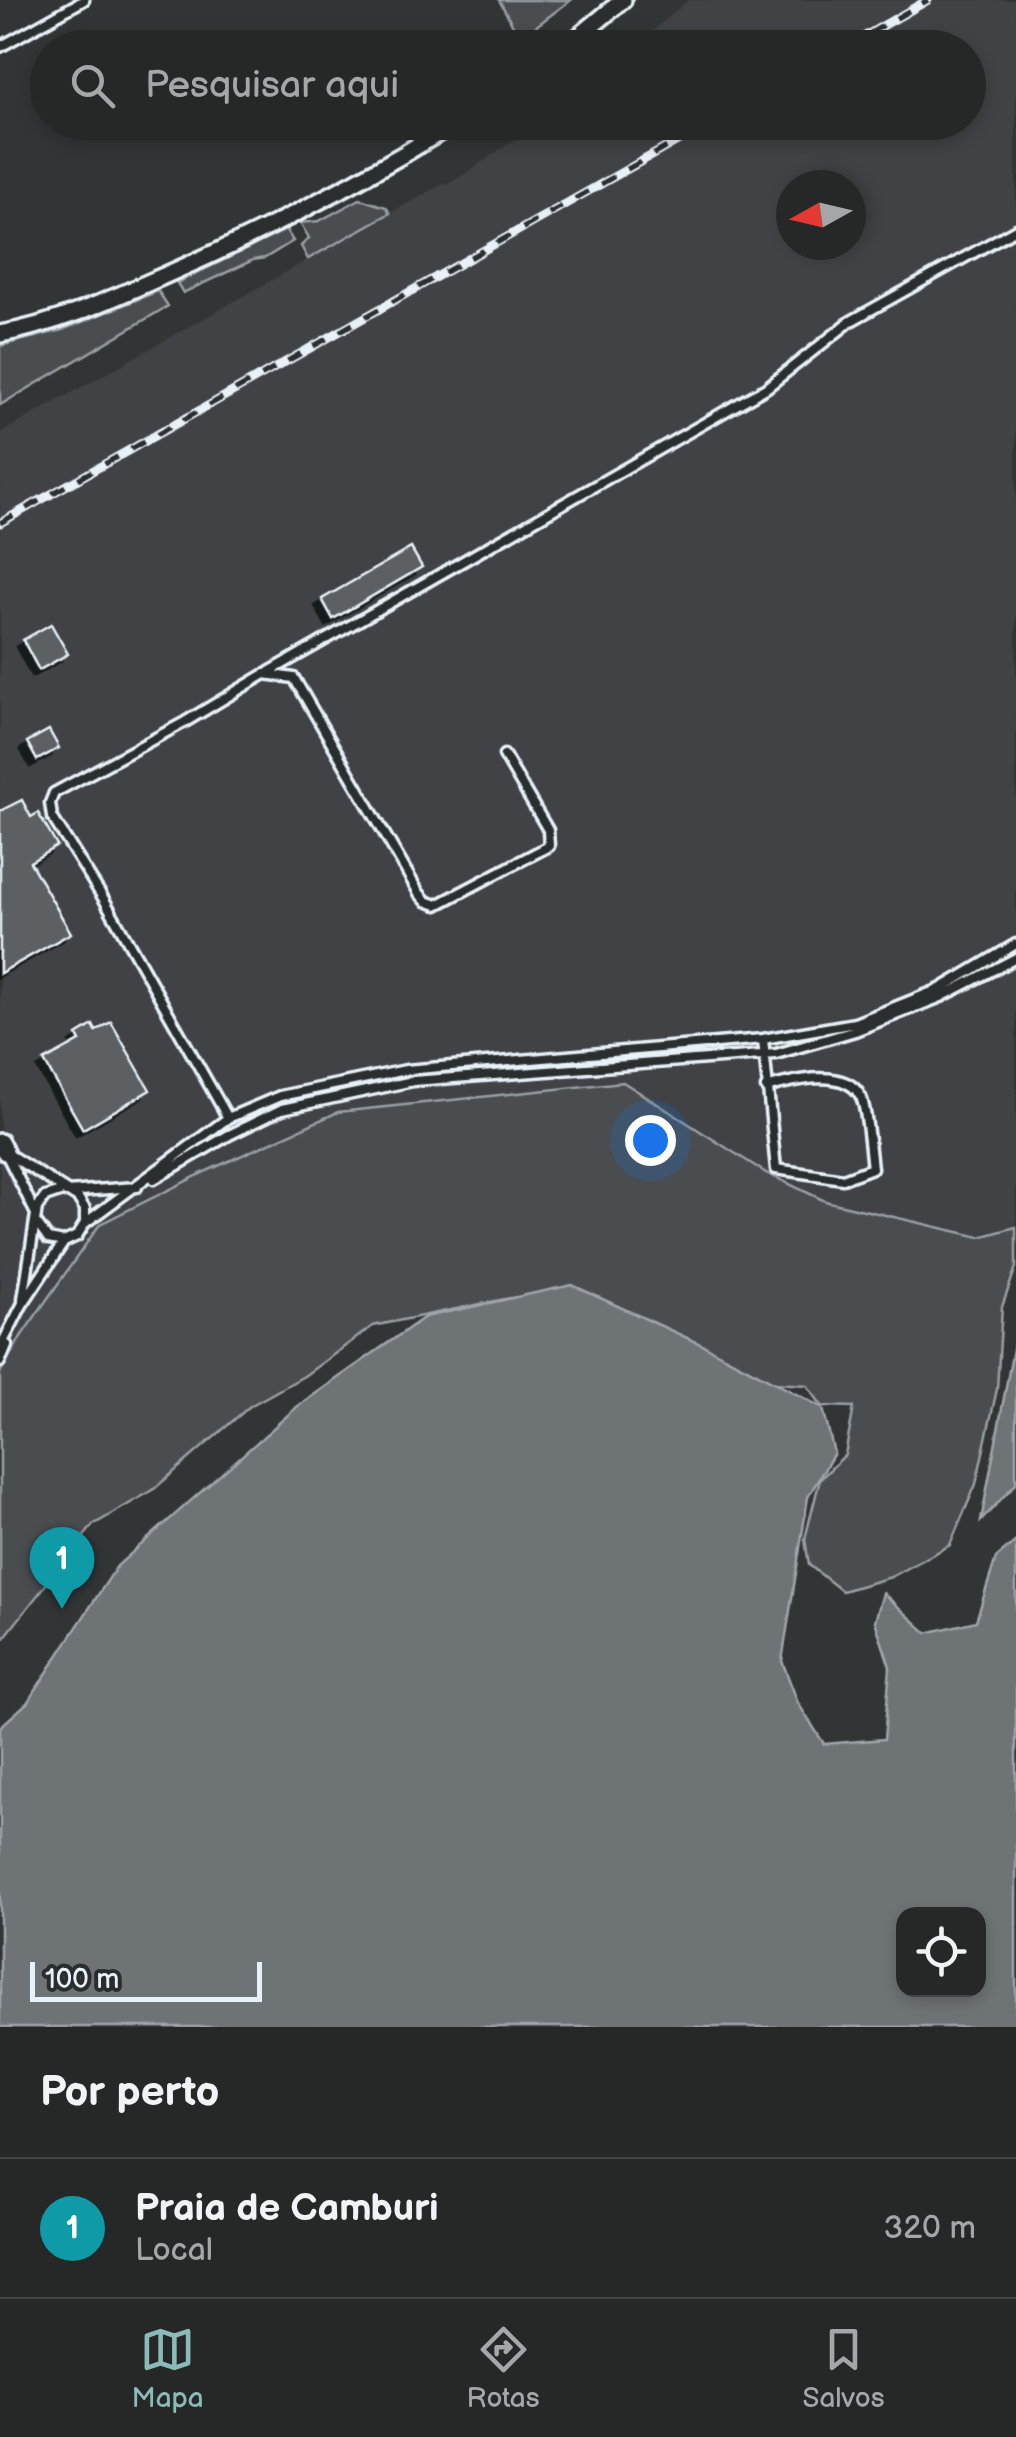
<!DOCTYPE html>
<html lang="pt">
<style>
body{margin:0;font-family:"Balsamiq Sans",sans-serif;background:#2e3030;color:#f1f3f6}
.controls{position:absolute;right:30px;bottom:30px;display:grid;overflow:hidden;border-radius:20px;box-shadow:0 5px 15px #0003}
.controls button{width:90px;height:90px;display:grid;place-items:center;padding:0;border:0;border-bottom:2px solid #424445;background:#262828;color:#f1f3f6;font:50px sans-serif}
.compass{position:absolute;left:776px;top:170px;width:90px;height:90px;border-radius:50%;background:#262828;box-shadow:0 5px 15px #0003;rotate:262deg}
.scale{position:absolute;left:30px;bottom:25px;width:232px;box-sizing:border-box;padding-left:10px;border:5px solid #e8f1f8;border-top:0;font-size:28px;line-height:35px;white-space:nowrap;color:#e8f1f8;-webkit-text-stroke:8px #2a2d2e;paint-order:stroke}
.you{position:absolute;left:650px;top:1140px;width:35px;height:35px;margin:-25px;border:8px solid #fff;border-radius:50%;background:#1a73e8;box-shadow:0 0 0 15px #1a73e833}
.badge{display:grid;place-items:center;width:65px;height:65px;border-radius:50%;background:#8bbbb9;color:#fff;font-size:32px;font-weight:700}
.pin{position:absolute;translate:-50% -82px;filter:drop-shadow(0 2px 5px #0008)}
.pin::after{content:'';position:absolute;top:52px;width:35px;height:30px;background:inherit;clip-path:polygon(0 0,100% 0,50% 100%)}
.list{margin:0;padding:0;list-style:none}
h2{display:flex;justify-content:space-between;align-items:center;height:130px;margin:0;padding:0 40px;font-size:42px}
h2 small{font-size:32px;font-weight:400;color:#a4a6a8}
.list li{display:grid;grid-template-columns:65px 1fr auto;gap:30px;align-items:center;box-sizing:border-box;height:140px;padding:0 40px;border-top:2px solid #424445}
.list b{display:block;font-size:38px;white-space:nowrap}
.list p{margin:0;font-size:32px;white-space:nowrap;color:#a4a6a8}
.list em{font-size:32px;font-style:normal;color:#a4a6a8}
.icon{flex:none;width:55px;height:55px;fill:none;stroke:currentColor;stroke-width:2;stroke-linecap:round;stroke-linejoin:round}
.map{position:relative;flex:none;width:1016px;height:2027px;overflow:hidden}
.search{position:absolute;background:#262828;box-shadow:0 5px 15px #0003;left:30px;right:30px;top:30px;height:110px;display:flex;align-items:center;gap:25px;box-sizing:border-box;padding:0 35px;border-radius:55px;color:#a4a6a8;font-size:38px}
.sheet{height:270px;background:#262828}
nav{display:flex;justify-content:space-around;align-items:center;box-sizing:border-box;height:140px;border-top:2px solid #424445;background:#262828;font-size:28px;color:#a4a6a8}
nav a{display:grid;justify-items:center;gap:5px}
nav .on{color:#8bbbb9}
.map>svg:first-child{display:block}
</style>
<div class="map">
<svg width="1016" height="2027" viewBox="0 0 1016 2027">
<defs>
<filter id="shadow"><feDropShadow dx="-7" dy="7" stdDeviation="0" flood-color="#0009"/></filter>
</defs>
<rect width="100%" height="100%" fill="#323536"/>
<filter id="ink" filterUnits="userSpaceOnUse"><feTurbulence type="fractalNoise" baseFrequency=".01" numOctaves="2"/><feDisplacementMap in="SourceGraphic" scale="20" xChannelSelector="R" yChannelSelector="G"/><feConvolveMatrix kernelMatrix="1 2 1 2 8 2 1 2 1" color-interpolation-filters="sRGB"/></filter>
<g filter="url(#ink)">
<path fill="#3f4244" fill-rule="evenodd" d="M688,0H1016V1241L1005,1235L907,1236L794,1230L0,1402V433L444,183L446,185L463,175L539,123L968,122V48L634,47ZM791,185H851V245H791Z"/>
<path fill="#494d4f" stroke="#989fa4" stroke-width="2.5" d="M499,0H571L508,47H484L515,29Z
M360,199L386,207L390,213L308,259L301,246L309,238L300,223L319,221Z
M286,230L293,241L265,258L253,260L183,293L177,283Z
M158,291L168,306L0,405V346L62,330Z
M623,1082L766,1173L825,1201L980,1237L1016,1227V1267L1002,1307L997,1389L976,1484L950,1545L891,1577L842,1591L809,1565L805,1539L820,1479L845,1455L854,1407L822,1406L807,1385L759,1382L570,1300L510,1298L373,1326L304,1376L250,1406L153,1490L93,1525L0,1643V1373L22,1335L100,1224L207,1171L338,1112Z"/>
<path fill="#6e7376" stroke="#9fa5aa" stroke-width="2.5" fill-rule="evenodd" d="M572,1285L705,1346L823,1408L834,1453L808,1497L782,1661L798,1703L824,1744L884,1739L890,1667L875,1621L883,1593L927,1633L976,1621L996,1558L1016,1541V2027H0V1727L27,1703L117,1566L298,1406L425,1317ZM978,1914V1990H904V1914Z
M1016,1333V1483L981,1521Z"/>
<path fill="#5c6063" stroke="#e8f1f8" stroke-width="2.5" filter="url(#shadow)" d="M411,548L422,567L333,619L322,599Z
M51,624L68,654L39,670L23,640Z
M49,730L59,748L37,760L27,742Z
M22,800L31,817L38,813L57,846L30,862L71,933L0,973V811Z
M111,1022L150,1090L83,1129L44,1061L80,1041L77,1035L93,1025L96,1031Z"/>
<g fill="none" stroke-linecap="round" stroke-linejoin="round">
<g stroke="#e8f1f8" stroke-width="15">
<path id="lane" d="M0,47L84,0
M269,672L766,388L851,321L1016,229
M763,1039L776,1169L843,1179L872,1168C870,1153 867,1109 861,1097C846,1066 791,1081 766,1088
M228,1118L105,901L52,817L50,803L54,793L185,722L265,674L294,678L419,893L426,901L437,905L549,846L548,830L504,755
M5,1152L78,1198L85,1209V1223
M7,1156L36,1214
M154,1179L229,1135L282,1109L413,1081L776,1054L855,1031L941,997L1016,958
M66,1192L137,1187
M37,1224L48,1239L64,1242
M23,1299L37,1208L45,1197L63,1191
M0,1348L22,1305L64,1242L77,1236L85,1223L228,1118L280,1096L406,1070L763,1039L855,1023L940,989L1016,944
M0,1362L7,1345"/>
</g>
<g stroke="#e8f1f8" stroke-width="22">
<path id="street" d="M565,48L623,0
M0,334C56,324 107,301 159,278C261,234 362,181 457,122
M0,1142L5,1152"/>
</g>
<use href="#lane" stroke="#2a2d2e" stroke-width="8"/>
<use href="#street" stroke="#2a2d2e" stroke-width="15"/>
<g stroke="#e8f1f8" stroke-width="9">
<path id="rail" d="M844,48L928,0
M0,523L711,122"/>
</g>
<use href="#rail" stroke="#2a2d2e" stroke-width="5" stroke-dasharray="15" stroke-linecap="butt"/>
</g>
</g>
</svg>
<div class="controls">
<button><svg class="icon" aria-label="locate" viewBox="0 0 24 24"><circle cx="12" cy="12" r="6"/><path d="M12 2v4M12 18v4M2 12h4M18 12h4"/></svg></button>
</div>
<svg class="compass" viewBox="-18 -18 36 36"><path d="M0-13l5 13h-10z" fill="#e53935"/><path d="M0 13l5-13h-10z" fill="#a4a6a8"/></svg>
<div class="scale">100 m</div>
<div class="you"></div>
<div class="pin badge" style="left:62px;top:1609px;background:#0f9aa8">1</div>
<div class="search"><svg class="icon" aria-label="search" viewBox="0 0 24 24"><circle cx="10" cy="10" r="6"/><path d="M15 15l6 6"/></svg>Pesquisar aqui</div>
</div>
<section class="sheet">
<h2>Por perto<small></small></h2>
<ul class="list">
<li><span class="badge" style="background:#0f9aa8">1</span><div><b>Praia de Camburi</b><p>Local</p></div><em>320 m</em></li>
</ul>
</section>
<nav>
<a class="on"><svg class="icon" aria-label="map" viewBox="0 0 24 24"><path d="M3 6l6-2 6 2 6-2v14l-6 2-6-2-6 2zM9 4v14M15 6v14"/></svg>Mapa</a>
<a><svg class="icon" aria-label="directions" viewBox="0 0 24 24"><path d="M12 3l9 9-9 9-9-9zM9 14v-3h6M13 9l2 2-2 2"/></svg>Rotas</a>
<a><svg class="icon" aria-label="saved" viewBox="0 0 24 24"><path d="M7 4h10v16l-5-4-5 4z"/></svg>Salvos</a>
</nav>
